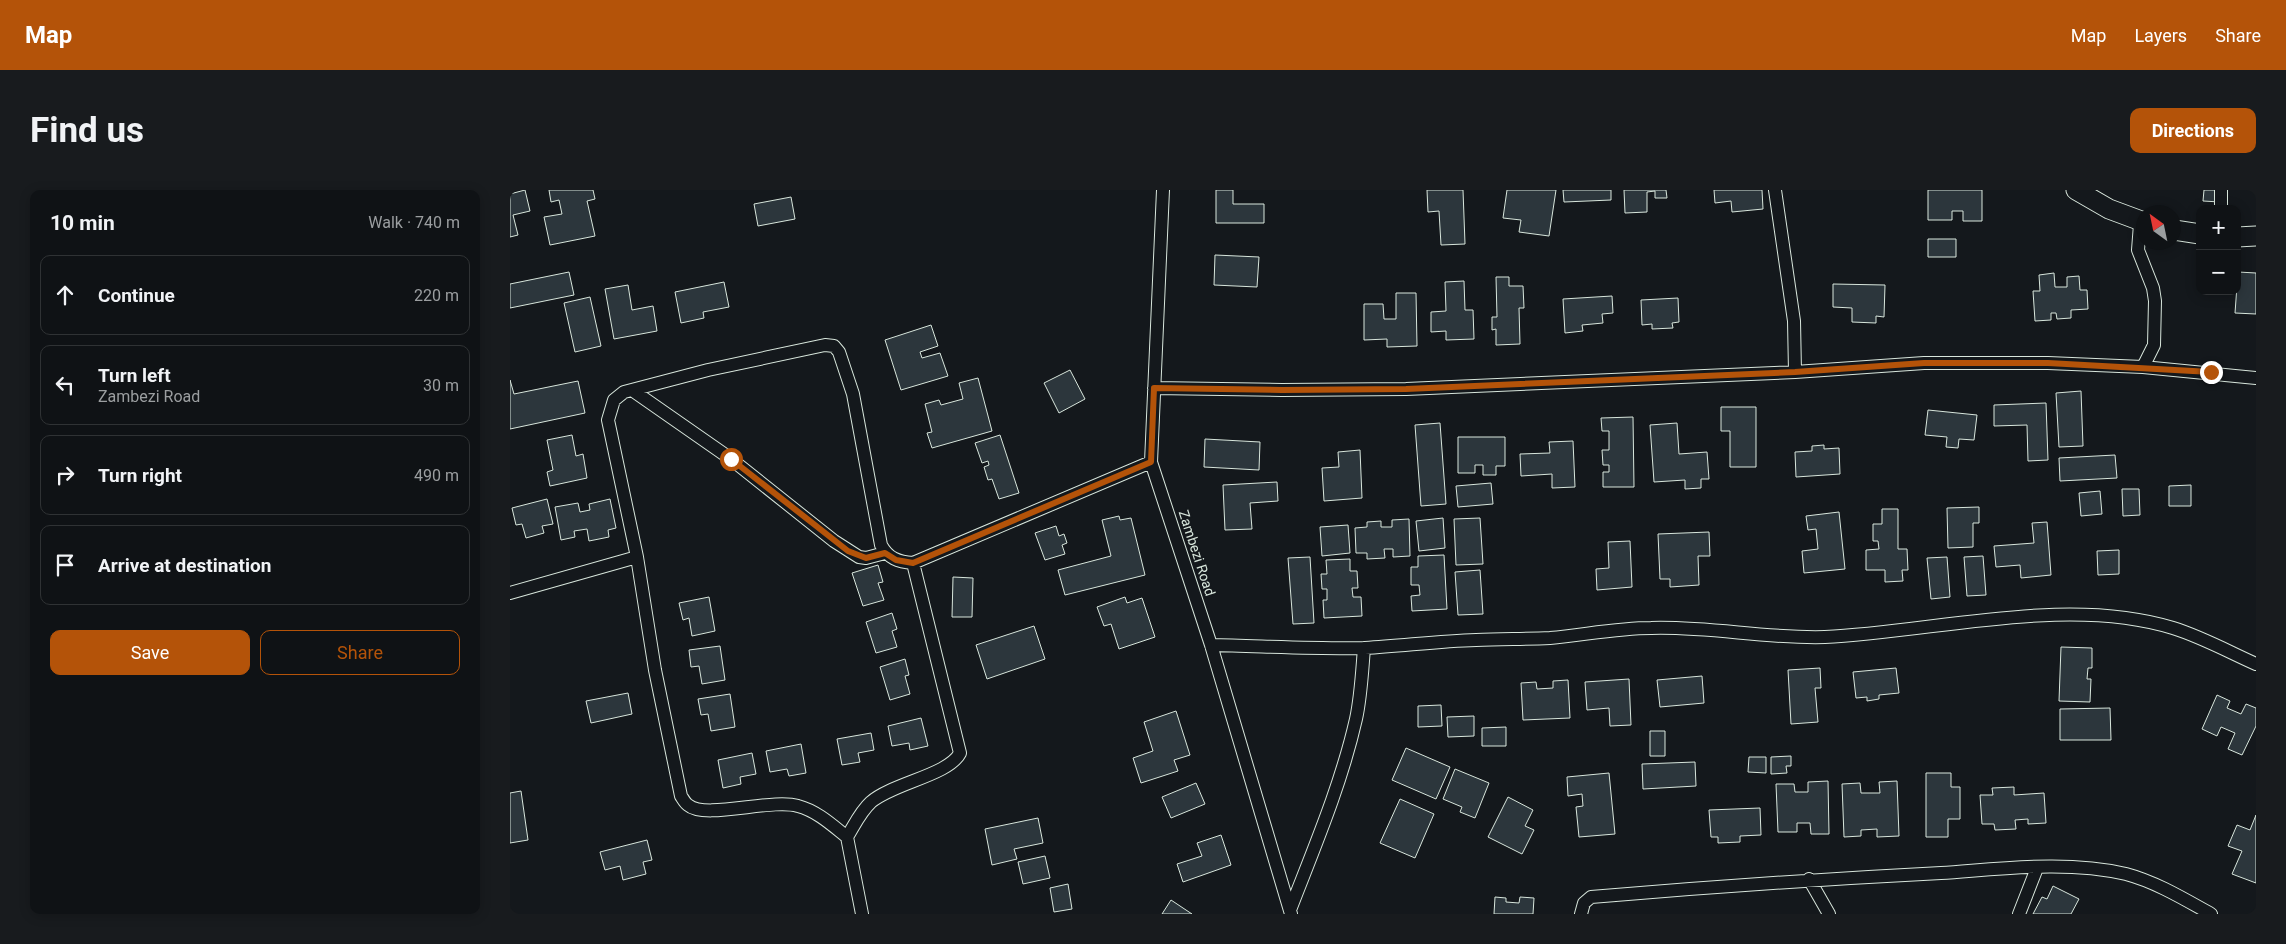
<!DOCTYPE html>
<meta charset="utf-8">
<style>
body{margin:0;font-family:Roboto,sans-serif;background:#181b1e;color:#f1f3f6}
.controls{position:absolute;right:15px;top:15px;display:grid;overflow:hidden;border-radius:10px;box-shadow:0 2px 12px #0003}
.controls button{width:45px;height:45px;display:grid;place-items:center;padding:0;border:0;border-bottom:1px solid #2f3234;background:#0f1215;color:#f1f3f6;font:25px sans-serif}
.compass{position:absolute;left:1626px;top:15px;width:45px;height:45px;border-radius:50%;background:#0f1215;box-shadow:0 2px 12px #0003;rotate:327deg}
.stop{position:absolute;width:15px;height:15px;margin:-11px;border:4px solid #b45309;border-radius:50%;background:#fff}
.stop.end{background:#b45309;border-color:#fff;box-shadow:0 1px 5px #0008}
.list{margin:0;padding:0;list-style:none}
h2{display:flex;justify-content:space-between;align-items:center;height:65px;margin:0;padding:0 20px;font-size:21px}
h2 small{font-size:16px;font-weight:400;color:#9b9ea0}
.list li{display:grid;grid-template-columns:32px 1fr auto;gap:15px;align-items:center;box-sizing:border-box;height:80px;margin:0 10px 10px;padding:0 10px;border:1px solid #2f3234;border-radius:10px}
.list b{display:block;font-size:19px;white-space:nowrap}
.list p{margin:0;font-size:16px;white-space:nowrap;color:#9b9ea0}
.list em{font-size:16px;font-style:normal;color:#9b9ea0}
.actions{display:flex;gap:10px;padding:15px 20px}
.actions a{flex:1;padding:11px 0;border:1px solid #b45309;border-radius:10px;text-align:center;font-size:18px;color:#b45309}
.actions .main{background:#b45309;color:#fff}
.icon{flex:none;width:28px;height:28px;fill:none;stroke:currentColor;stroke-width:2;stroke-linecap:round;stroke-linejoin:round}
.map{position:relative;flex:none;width:1746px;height:724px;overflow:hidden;border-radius:10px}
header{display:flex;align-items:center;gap:30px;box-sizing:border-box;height:70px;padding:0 25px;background:#b45309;color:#fff}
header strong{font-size:24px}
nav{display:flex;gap:28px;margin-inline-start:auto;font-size:18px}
.intro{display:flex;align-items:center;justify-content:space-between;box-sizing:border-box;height:120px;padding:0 30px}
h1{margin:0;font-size:35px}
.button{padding:12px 22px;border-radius:10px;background:#b45309;color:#fff;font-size:18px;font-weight:700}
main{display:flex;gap:30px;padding:0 30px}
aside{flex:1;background:#0f1215;border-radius:10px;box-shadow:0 2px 12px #0003}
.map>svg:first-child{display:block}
</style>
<header>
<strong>Map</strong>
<nav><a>Map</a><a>Layers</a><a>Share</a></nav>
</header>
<div class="intro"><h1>Find us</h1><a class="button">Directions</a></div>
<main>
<aside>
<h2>10 min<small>Walk · 740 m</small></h2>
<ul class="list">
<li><svg class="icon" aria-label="ahead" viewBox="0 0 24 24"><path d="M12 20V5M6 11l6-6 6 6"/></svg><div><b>Continue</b></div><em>220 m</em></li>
<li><svg class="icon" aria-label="left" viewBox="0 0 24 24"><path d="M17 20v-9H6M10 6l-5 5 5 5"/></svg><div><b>Turn left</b><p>Zambezi Road</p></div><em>30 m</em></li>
<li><svg class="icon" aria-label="right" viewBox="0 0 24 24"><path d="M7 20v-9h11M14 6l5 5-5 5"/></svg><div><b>Turn right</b></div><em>490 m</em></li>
<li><svg class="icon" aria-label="arrive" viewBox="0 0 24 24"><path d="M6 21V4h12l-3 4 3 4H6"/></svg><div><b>Arrive at destination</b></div></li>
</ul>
<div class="actions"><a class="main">Save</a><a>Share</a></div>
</aside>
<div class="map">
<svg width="1746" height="724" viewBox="0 0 1746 724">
<rect width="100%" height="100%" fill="#14181c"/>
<path fill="#2c363c" stroke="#d8e6dc" d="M15,0L20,21L3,25L8,45L0,47V4Z
M39,0H83L85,9L77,11L85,46L40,55L34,27L52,24L49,10L41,12Z
M706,0H723V14H754V33H706Z
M917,0H953L955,54L931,55L929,21L918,22Z
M997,0H1046L1039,46L1009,42L1011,30L993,28Z
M1053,0H1101V10L1054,12Z
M1114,0H1156L1157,8H1145V1L1137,2V22L1115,23Z
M1204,0H1252L1253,19L1222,22L1221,11L1205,13Z
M1418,0H1472V31H1453V21H1442V30H1418Z
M1694,0H1711L1710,12L1693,11Z
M281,7L285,29L248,36L244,14Z
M1418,49H1446V67H1418Z
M705,65L749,67L747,97L704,95Z
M59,82L64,105L0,118V94Z
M1728,82L1746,83V124L1725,123Z
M1544,83L1545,97H1557V87L1569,86L1570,100H1577L1578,119L1561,120V128L1547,129L1546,123H1541V130L1525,131L1523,101H1530L1529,85Z
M986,87H999V96H1013L1014,118H1009L1010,154L986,155V139L982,140V127H987Z
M954,91L955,120H963L964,149L936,150V141L921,142V122L936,121L935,92Z
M214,92L219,117L193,122L194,128L171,133L165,102Z
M1323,94L1375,95L1374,127L1366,126V133L1342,132V118L1323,117Z
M118,95L122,120L143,116L147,141L104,149L95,99Z
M886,103H906L907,156L877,157V149L854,150V114H873L874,129H886Z
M1102,106L1103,123L1092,124L1093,133L1072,135L1073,141L1055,143L1053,109Z
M80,107L91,156L65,162L54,113Z
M1168,108L1169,132L1162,133L1163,138L1142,139V134L1132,135L1131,110Z
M421,135L428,156L410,162L412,168L430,163L438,186L391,200L375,150Z
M560,180L575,209L549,223L534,193Z
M468,188L482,241L422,258L417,243L422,242L415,214L429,210L431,215L453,209L449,193Z
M0,190L4,204L68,191L75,223L0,239Z
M1571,201L1573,256L1549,257L1546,203Z
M1536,213L1538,270L1518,271L1517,235L1484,236V215Z
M1211,217H1246V277H1220V241H1211Z
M1418,220L1467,225L1464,250L1449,249L1448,258L1436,257L1437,247L1415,245Z
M1123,227L1124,297H1093V282H1099V275H1093L1092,260H1099V241H1092L1091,228Z
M930,233L936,314L911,316L905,235Z
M1167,233L1169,264L1197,262L1199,289H1191V298L1175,299V290L1144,292L1140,235Z
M62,245L66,266L73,264L77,288L40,296L37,282L43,280L37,250Z
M490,245L509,303L489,309L482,289L478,290L474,277L479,275L478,271L472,273L465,253Z
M948,247H995V276H986V285H973V275H965V283H948Z
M695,249L750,252L749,280L694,277Z
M1063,251L1065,297L1042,298V284L1011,286L1010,264L1040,263L1039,252Z
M1314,255V259L1329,258L1330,284L1286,287L1285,262L1302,261V256Z
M850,260L852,308L814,311L812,278L829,277L828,262Z
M1605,265L1607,288L1550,291L1549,268Z
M767,292L768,311L740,313L742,339L715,340L713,295Z
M981,293L983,314L948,317L946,296Z
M1681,295V316H1659V296Z
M1612,299H1629L1630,325L1613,326Z
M1590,301L1592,324L1571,326L1569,303Z
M37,309L43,334L32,336L34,343L16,348L12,334L6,335L2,318Z
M100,309L106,338L98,340L99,347L79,351L77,339L64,341L65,347L51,350L45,317L68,313L70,322L80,320L79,314Z
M1469,317V333H1463V357L1438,358L1437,318Z
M1372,319H1388V359H1397L1398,380H1392L1393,391L1375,392V380H1356V360L1369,359L1368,351H1363V334H1372Z
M1329,322L1335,379L1294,383L1292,361L1308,359L1306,339L1298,340L1296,326Z
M609,326L610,330L621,328L635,385L555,405L548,380L601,366L592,330Z
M933,328L935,358L909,361L906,331Z
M970,328L973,374L946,375L944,329Z
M899,329L900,366L883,367V359H874L875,368L857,369V363H846L845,338L857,337V332L871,331V337H882V330Z
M1537,332L1541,385L1511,388L1510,375L1486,377L1484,356L1524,353L1522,333Z
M838,335L840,363L812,366L810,337Z
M546,336L549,346L554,344L557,353L552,355L555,364L535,370L525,343Z
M1199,342L1200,366H1188L1189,395L1160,397V389H1150L1148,344Z
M1120,351L1122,397L1087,400L1086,379L1099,378L1098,352Z
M1609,360V384L1588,385L1587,361Z
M934,365L937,419L902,421L901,406L910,405L909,395H901V377H908V366Z
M1473,366L1476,405L1457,406L1454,367Z
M800,367L804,433L783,434L778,368Z
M1437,367L1440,407L1421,409L1417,368Z
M840,369V381H847L848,398H842L843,407H851L852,426L814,428L813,410H817V399H812L811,384H817L816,370Z
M368,375L373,392L368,393L374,410L353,416L342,383Z
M970,380L973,424L948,425L945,382Z
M443,387L463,388L462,427H442Z
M199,407L205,441L182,446L179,428L173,430L169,413Z
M615,407L617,413L632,408L645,447L609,459L601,434L594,436L587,417Z
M382,423L387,439L382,441L387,457L366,463L356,432Z
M524,436L535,469L477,489L466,455Z
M210,456L215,490L192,494L189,476L181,477L179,460Z
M1551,457L1582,458V478H1578L1577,489H1581L1580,512L1549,511Z
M395,469L399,485L395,486L400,504L380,510L370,477Z
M1310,478L1311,498H1305L1308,532L1281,534L1278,480Z
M1386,478L1389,503L1369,505V509L1357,511V507L1346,508L1343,482Z
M1192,486L1194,513L1150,517L1147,490Z
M1119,489L1121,535L1100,536L1099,518L1077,520L1075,492Z
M1058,490L1060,528L1013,530L1011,493L1026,492L1027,499L1043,498V491Z
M118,503L122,524L81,533L76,511Z
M220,504L225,537L201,541L198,524L191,525L188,509Z
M1707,505L1720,511L1717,518L1731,524L1736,514L1746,518V536L1732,565L1718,559L1725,543L1711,537L1707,546L1692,539Z
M931,515L932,536L908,537V516Z
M1600,518L1601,550H1550V519Z
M666,521L680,565L664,570L668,581L631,593L623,568L643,561L634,532Z
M964,526V546L938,547L937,527Z
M411,528L418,556L400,560L399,553L382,556L378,536Z
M996,537V556H972V538Z
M1140,541H1155V566H1140Z
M361,543L364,560L348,563L350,572L332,575L327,549Z
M291,554L296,583L279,586L277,579L260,582L256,561Z
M896,558L940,577L926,609L882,590Z
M242,563L246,584L230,587L231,594L213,598L208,570Z
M1281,566V576H1276L1277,583L1261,584V567Z
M1239,567H1256V583L1238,582Z
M1185,572L1186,596L1133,599L1132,574Z
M945,579L979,593L965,628L950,622L952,617L933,609Z
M1099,583L1105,644L1069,647L1066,617L1073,616L1072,604L1058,606L1057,587Z
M1416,583H1441V597H1450V629H1438V647H1416Z
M1318,591L1319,644H1301L1300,633H1287V642H1268L1266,594H1284L1285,602H1298V592Z
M1387,591L1389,646L1367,647V639L1351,640V646L1334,647L1332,594L1350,593L1351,603H1370L1369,592Z
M686,593L695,614L661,628L652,607Z
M1504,597V605L1534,603L1536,633L1518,634V629L1505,630L1506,639L1485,640L1484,634H1472L1470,605H1483L1482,598Z
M11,601L18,650L0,653V603Z
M998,607L1023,620L1015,636L1024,640L1012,664L978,647Z
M890,609L924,624L905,668L870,653Z
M1250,618L1251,645L1230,646V652L1208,653V647H1201L1199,620Z
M1746,625V693L1722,684L1732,661L1718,656L1727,635L1740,640Z
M528,628L533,653L504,659L507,669L482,675L475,639Z
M711,645L721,675L673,692L667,674L692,666L687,653Z
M137,650L142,670L133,672L136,684L113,690L110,676L95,680L90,662Z
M535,666L540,688L513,694L508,672Z
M558,694L562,719L544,722L540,698Z
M1543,696L1569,709L1561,724H1523L1532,707L1537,709Z
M985,707L996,708V712L1009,713L1010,707L1024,708L1023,724H984Z
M661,710L682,724H652Z"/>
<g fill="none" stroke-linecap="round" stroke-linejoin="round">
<g stroke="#d8e6dc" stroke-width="14">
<path id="street" d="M653,0L641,272L701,455L781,724
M1265,0L1284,131L1285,182
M1711,19V0
M1626,30L1630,34L1628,60L1643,98L1645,111L1644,155L1633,177
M644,198L772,200L896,199L1285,182L1414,173H1538L1633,177L1746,188
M122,200L221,269L324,351L349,367L356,368L375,363
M0,403L127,367
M701,455C752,456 804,459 855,458C892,456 929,451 966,450C991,449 1016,449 1040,448C1074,445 1107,438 1141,438C1199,436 1257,449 1315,447C1425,442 1556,405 1663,438C1692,447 1719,462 1746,474
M337,647C322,635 307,621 288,616C262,608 195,630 178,615C175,613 173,609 171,606L145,480L127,367L98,230L104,210L114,202L198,180L315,155L324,156L329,162L343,204L371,355C378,368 388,372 403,373L641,272
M1299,689L1319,724
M780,720C804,658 831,595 846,529C851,506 852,482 854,458
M352,724L337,647C344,636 350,622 361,612C383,593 439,585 450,563L403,373
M1071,724L1074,713L1081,707C1198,697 1314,689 1431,683C1491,679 1557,670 1616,684C1646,692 1674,709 1701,724
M1509,724L1527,678"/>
</g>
<g stroke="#d8e6dc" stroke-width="21">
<path id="secondary" d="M1566,0L1599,19L1634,32
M1664,40L1690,44
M1727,47L1746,46"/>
</g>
<use href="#street" stroke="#14181c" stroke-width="12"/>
<use href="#secondary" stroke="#14181c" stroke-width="19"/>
</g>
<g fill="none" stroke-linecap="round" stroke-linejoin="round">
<path stroke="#b45309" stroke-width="6" d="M221,269L338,361L356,368L375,363L386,370L403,373L641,272L644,198L772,200L896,199L1285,182L1414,173H1538L1701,182"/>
</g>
<g text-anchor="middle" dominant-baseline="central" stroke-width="4" stroke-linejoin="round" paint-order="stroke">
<g font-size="14" fill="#d8e6dc" stroke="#14181c">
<text transform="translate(687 363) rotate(72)">Zambezi Road</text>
</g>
</g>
</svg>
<div class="controls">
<button>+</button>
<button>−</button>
</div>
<svg class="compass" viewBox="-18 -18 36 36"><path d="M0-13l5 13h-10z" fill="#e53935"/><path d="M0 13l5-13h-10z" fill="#9b9ea0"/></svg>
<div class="stop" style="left:221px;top:269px"></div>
<div class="stop end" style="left:1701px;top:182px"></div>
</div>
</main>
